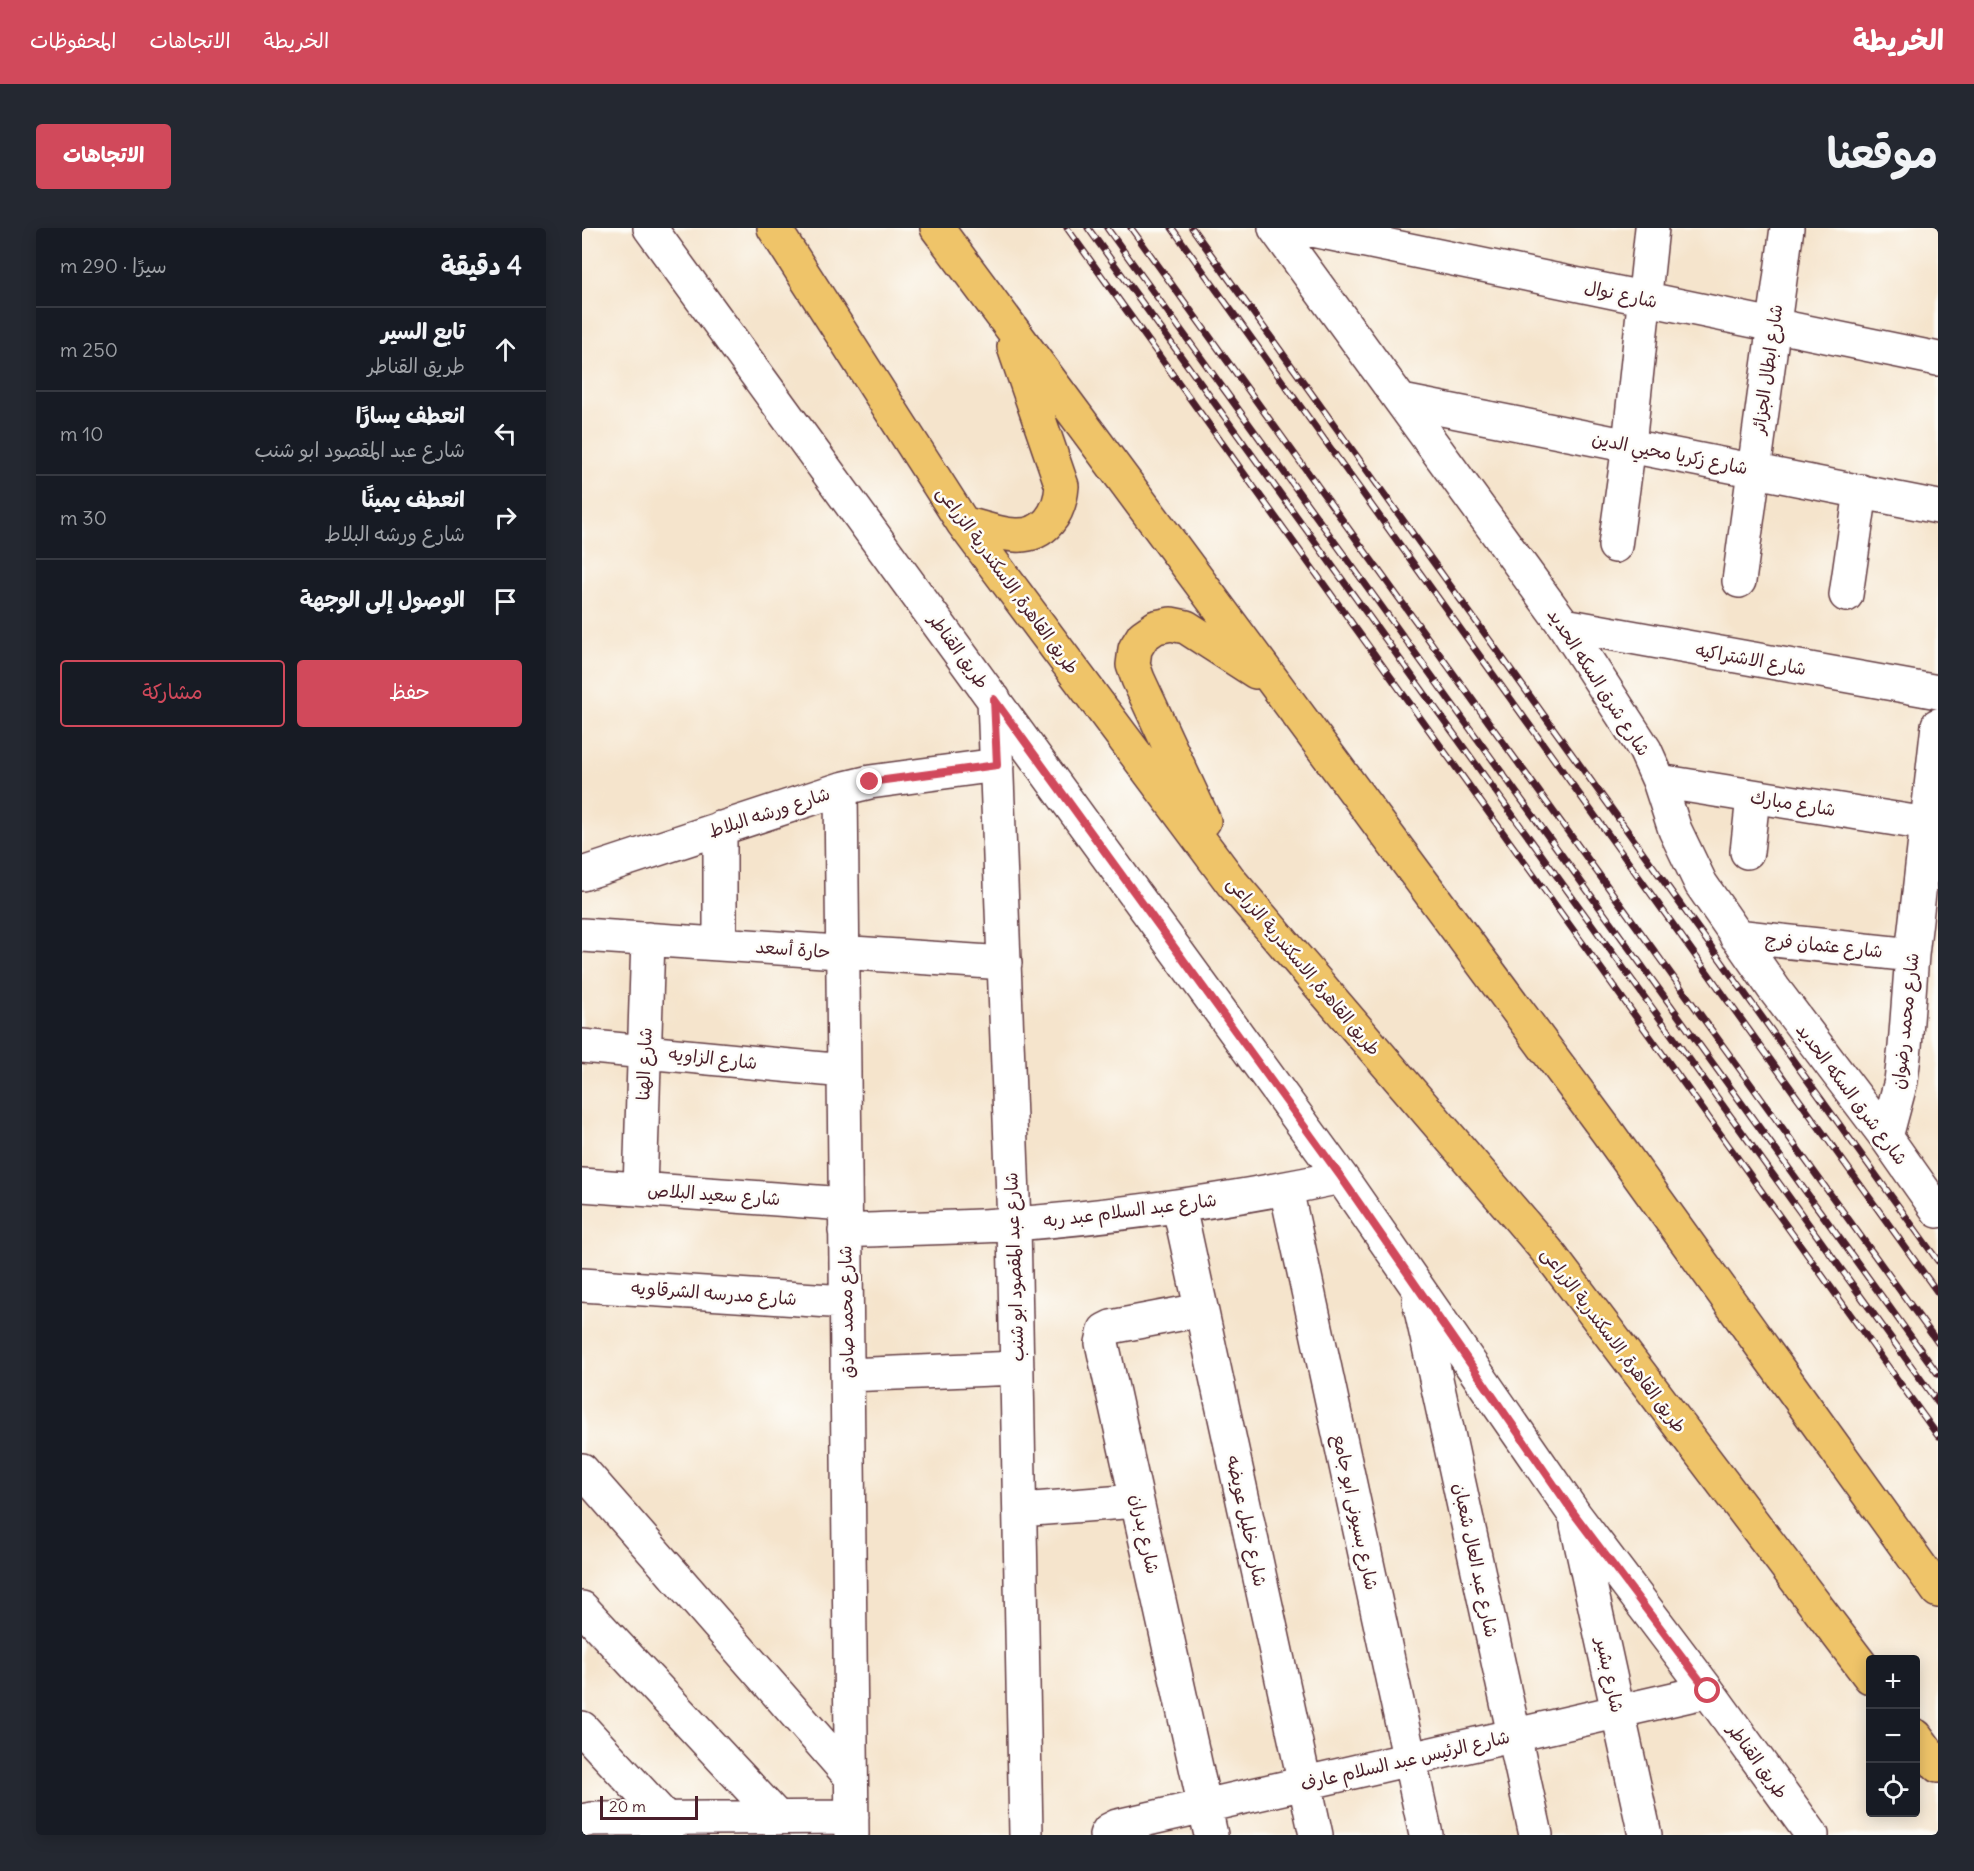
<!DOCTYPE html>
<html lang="ar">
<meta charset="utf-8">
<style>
body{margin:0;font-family:Delius,"Playpen Sans Arabic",sans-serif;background:#242831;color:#f1f3f6;direction:rtl}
.controls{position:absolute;right:18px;bottom:18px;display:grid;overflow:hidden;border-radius:6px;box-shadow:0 3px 15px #0003}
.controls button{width:54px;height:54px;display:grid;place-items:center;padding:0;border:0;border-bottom:2px solid #363941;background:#171b24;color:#f1f3f6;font:30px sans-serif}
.scale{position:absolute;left:18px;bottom:15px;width:98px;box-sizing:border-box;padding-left:6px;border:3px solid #4a1f2b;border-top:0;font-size:16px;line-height:21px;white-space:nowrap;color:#4a1f2b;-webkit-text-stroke:4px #fdfcf7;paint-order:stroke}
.stop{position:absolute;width:18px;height:18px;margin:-14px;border:4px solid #d1495b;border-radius:50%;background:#fff}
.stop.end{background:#d1495b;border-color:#fff;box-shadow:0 2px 6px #0008}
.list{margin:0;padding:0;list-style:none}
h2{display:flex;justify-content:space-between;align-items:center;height:78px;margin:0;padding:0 24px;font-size:26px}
h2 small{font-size:20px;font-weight:400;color:#9ea1a6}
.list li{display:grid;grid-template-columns:39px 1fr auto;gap:18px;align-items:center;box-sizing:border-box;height:84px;padding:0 24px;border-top:2px solid #363941}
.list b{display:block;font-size:22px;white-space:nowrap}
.list p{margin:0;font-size:20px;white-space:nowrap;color:#9ea1a6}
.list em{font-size:20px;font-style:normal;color:#9ea1a6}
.actions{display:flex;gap:12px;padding:18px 24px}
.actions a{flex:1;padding:14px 0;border:2px solid #d1495b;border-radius:6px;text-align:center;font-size:21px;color:#d1495b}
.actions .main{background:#d1495b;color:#fff}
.icon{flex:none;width:33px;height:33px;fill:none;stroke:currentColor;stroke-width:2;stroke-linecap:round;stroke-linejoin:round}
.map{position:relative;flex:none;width:1356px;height:1607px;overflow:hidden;direction:ltr;border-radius:6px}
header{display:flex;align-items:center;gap:36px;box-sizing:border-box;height:84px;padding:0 30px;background:#d1495b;color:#fff}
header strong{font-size:28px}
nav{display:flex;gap:33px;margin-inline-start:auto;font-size:21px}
.intro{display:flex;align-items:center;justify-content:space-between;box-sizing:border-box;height:144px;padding:0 36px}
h1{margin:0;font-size:42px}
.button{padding:15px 27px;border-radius:6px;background:#d1495b;color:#fff;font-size:21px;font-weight:700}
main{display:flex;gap:36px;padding:0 36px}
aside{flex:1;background:#171b24;border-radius:6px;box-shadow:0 3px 15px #0003}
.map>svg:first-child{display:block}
</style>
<header>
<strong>الخريطة</strong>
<nav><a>الخريطة</a><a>الاتجاهات</a><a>المحفوظات</a></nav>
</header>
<div class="intro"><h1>موقعنا</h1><a class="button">الاتجاهات</a></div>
<main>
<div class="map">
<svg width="1356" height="1607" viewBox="0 0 1356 1607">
<rect width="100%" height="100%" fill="#fdfcf7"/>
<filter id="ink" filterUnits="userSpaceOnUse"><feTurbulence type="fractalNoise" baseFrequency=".0167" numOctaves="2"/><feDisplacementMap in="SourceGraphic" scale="12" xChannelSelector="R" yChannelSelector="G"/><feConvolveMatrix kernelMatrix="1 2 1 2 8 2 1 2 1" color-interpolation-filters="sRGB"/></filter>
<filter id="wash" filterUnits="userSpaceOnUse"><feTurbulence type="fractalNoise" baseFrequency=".008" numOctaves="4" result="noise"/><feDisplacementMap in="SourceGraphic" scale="24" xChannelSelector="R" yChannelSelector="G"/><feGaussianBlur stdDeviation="1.35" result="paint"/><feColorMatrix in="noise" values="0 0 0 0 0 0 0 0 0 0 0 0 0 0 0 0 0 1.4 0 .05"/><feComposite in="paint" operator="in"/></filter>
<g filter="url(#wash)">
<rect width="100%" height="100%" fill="#f5e4cc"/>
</g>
<g filter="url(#ink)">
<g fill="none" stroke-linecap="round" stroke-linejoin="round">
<g stroke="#643d43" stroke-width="36">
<path id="minor" d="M68,0L759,949L993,1287L1126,1463L1230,1607
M693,0L982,397L1063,522L1077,553L1093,602L1119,656L1192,761L1304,909L1356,983
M721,0L1356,131
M820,173L1356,279
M1033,318L1047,217L1070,0
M1157,353L1205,0
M1264,367L1279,263
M982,397L1356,464
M412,471L432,996L444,1607
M1077,553L1345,596
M259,561L270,1607
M138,600V716
M1165,624L1171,569
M0,646L259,561L288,554L415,537
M0,707L423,735
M1154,708L1330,727
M0,818L262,843
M1304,909L1319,853L1323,819L1330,727L1356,497
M0,957L263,976
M58,961L66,711
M704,961L844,1607
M597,979L734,1607
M263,1003C320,1000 377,1000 433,996C543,987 651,972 759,949
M0,1057L264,1074
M837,1073L954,1607
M619,1082L529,1099L523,1102L520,1115L629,1607
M265,1147L435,1140
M0,1242L269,1549
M438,1282L555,1273
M995,1297L1063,1607
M0,1380L196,1590
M0,1500L85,1592V1605
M0,1593L10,1591L270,1589
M524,1607L527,1602L535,1598L1126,1463"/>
</g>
<g stroke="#643d43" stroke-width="36">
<path id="trunk" d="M192,0L381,295L650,655L965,1023L1288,1449
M355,0L1024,902L1356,1363
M381,295C398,299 415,306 433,307C463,309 478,285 480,258L432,119
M622,593L556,451L551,437L553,421L561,408L574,399L589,396L604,399L674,444
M1334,1508L1356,1538"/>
</g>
<use href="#minor" stroke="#fff" stroke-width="33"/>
<use href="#trunk" stroke="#efc469" stroke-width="33"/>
<g stroke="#4a1f2b" stroke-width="7">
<path id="rail" d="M485,0L1356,1208
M506,0L1356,1175
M525,0L1356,1146
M549,0L1356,1115
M590,0L1356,1065
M610,0L1356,1033"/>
</g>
<use href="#rail" stroke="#fdfcf7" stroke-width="4.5" stroke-dasharray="14" stroke-linecap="butt"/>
</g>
</g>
<g fill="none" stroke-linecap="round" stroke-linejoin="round" filter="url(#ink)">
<path stroke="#d1495b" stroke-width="8" d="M288,554L415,537L412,471L759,949L993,1287L1126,1463"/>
</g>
<g text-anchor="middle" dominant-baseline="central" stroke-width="5" stroke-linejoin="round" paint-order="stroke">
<g font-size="18" fill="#4a1f2b" stroke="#fdfcf7">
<text transform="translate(1039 66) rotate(12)">شارع نوال</text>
<text transform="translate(1185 141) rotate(-82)">شارع ابطال الجزائر</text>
<text transform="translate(1088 225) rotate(11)">شارع زكريا محيي الدين</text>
<text transform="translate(426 352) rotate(54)">طريق القاهرة, الاسكندرية الزراعى</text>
<text transform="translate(377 423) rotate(54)">طريق القناطر</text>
<text transform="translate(1169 431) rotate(10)">شارع الاشتراكيه</text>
<text transform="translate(1017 454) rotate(57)">شارع شرق السكه الحديد</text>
<text transform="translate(1211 575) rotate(9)">شارع مبارك</text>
<text transform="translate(187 584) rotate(-18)">شارع ورشه البلاط</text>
<text transform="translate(1242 717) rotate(6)">شارع عثمان فرج</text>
<text transform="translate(211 721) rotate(4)">حارة أسعد</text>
<text transform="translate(722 738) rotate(50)">طريق القاهرة, الاسكندرية الزراعى</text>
<text transform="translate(1323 793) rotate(-84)">شارع محمد رضوان</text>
<text transform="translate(131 830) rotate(6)">شارع الزاويه</text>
<text transform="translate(62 836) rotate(-88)">شارع الهنا</text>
<text transform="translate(1270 866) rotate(53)">شارع شرق السكه الحديد</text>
<text transform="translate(132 966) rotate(4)">شارع سعيد البلاص</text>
<text transform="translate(548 982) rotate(-7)">شارع عبد السلام عبد ربه</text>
<text transform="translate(432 1039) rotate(-92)">شارع عبد المقصود ابو شنب</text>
<text transform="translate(132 1065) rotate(4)">شارع مدرسه الشرقاويه</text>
<text transform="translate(264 1084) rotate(-91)">شارع محمد صادق</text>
<text transform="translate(1032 1112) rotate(53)">طريق القاهرة, الاسكندرية الزراعى</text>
<text transform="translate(774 1284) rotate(78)">شارع بسيونى ابو جامع</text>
<text transform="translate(665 1293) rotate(78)">شارع خليل عويضه</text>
<text transform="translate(563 1306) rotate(78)">شارع بدران</text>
<text transform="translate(894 1332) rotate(78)">شارع عبد العال شعبان</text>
<text transform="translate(1028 1447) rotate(78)">شارع بشير</text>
<text transform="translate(823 1532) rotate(-13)">شارع الرئيس عبد السلام عارف</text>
<text transform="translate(1176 1533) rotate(54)">طريق القناطر</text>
</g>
</g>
</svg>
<div class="controls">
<button>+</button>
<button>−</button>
<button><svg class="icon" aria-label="locate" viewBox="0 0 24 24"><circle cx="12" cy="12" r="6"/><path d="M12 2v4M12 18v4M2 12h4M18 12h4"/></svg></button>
</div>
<div class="scale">20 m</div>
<div class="stop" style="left:1126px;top:1463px"></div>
<div class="stop end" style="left:288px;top:554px"></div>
</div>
<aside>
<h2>4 دقيقة<small>سيرًا · 290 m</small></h2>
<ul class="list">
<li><svg class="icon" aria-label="ahead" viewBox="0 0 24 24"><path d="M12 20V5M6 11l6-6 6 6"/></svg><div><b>تابع السير</b><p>طريق القناطر</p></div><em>250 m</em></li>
<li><svg class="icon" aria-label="left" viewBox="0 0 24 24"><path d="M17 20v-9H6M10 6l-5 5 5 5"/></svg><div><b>انعطف يسارًا</b><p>شارع عبد المقصود ابو شنب</p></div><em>10 m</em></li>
<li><svg class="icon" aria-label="right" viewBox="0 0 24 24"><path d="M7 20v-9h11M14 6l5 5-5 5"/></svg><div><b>انعطف يمينًا</b><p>شارع ورشه البلاط</p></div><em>30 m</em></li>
<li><svg class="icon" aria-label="arrive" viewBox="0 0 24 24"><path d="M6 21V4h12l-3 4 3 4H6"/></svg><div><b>الوصول إلى الوجهة</b></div></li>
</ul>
<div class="actions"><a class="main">حفظ</a><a>مشاركة</a></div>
</aside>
</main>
